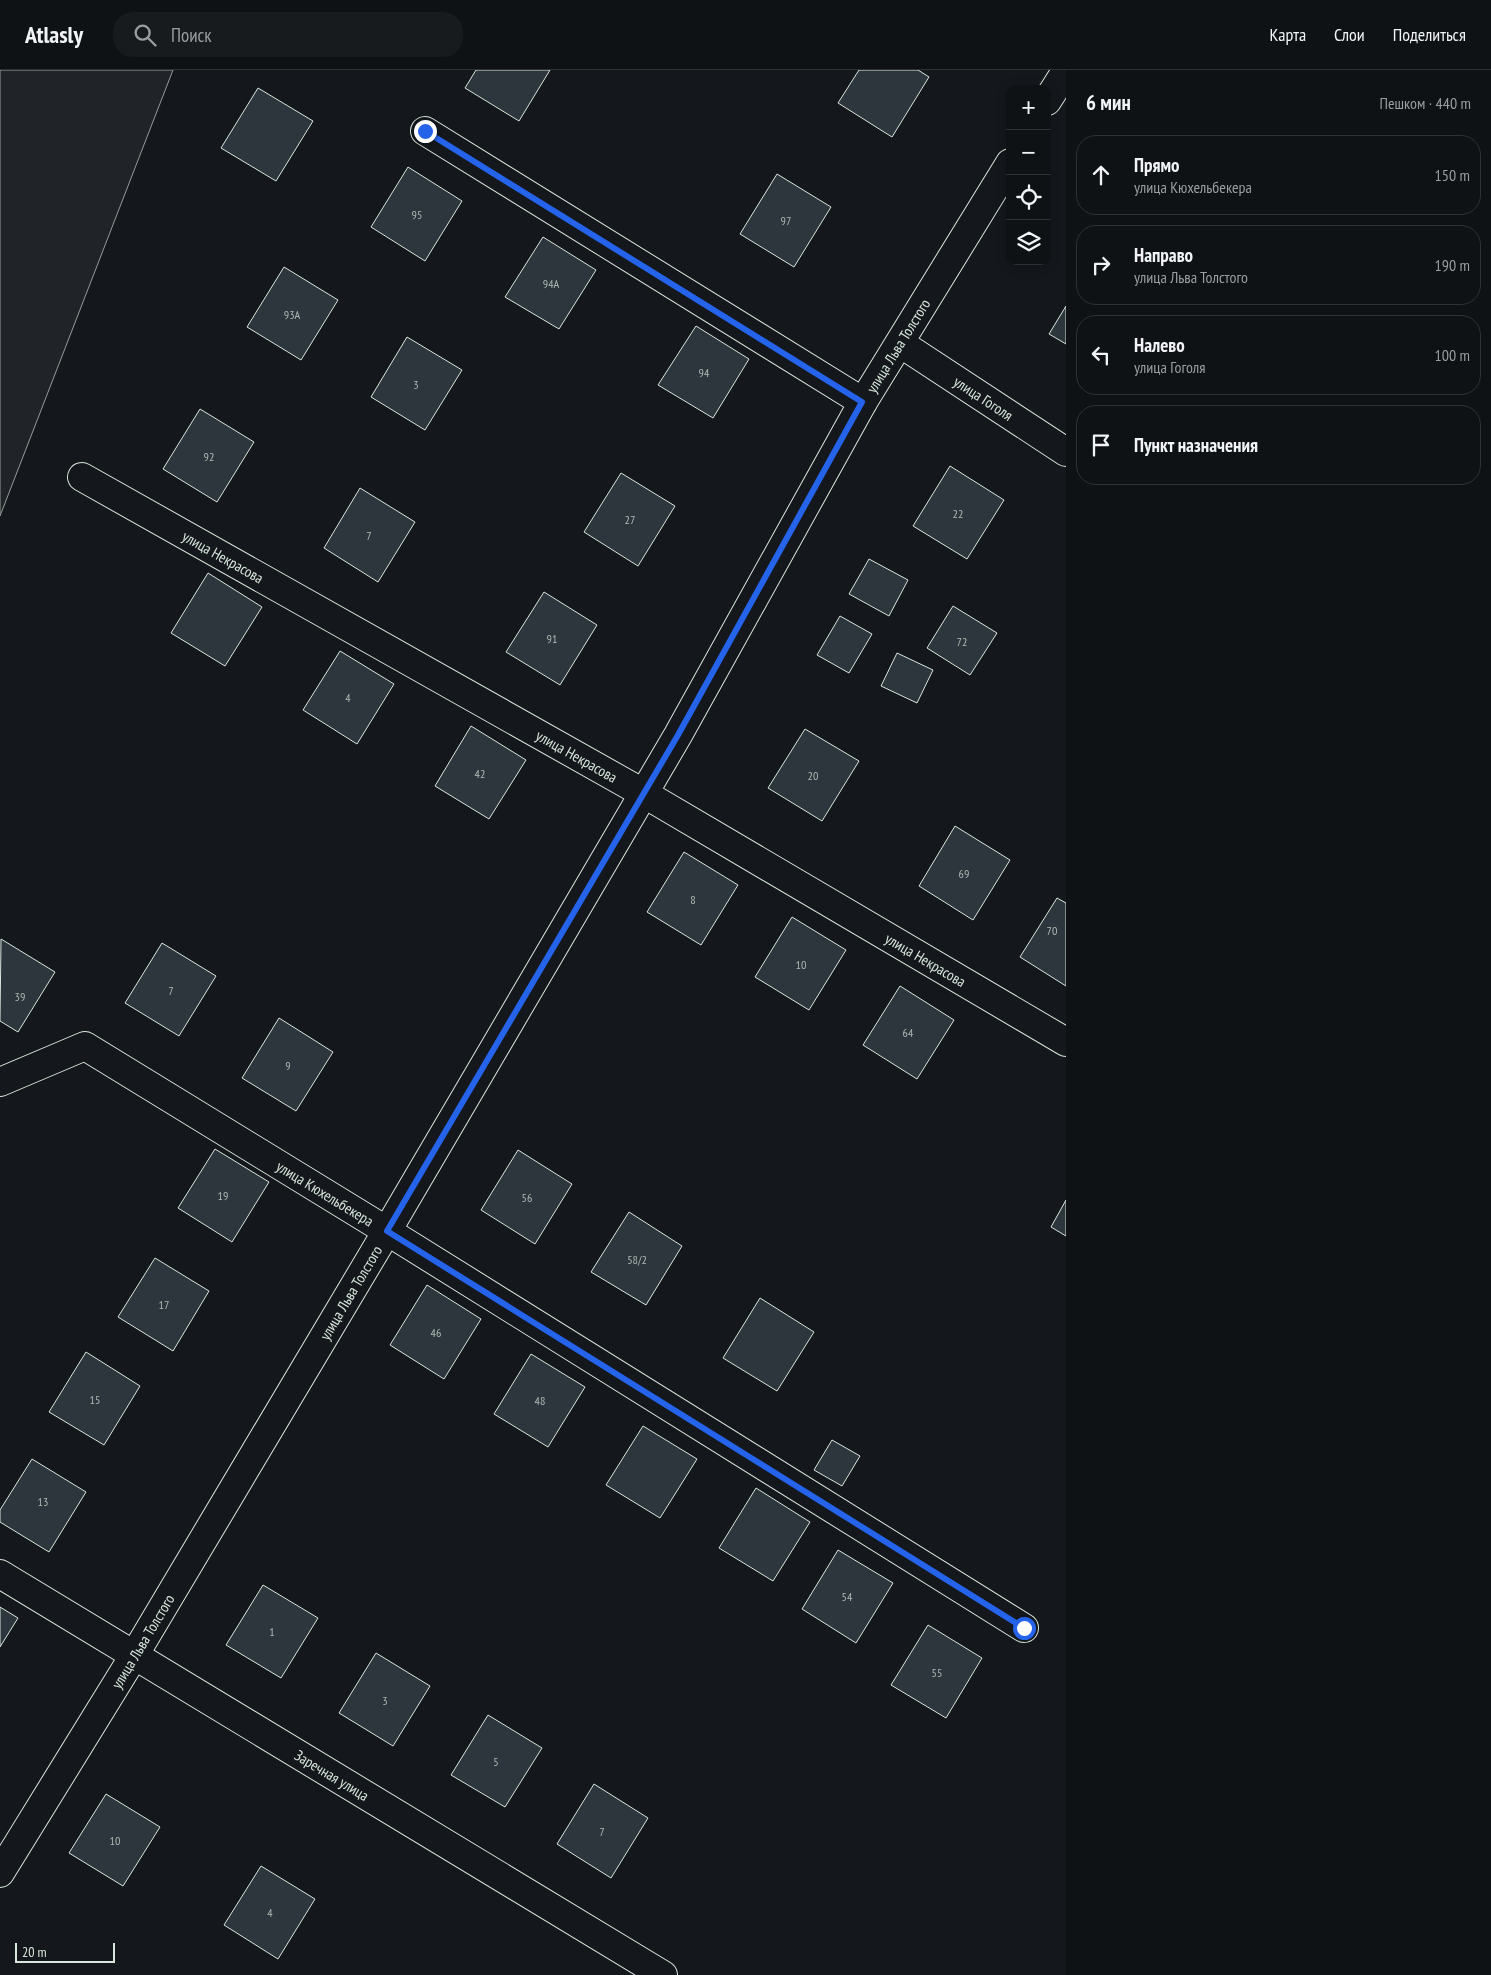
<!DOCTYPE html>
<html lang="ru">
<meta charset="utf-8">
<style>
body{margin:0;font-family:"PT Sans Narrow",sans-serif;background:#181b1e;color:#f1f3f6}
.controls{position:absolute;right:15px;top:15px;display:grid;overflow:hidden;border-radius:10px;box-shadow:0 2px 12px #0003}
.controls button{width:45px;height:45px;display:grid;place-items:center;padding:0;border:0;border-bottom:1px solid #2f3234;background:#0f1215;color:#f1f3f6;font:25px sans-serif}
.scale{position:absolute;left:15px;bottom:12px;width:100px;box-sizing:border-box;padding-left:5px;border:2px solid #d8e6dc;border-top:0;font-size:14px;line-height:18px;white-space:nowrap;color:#d8e6dc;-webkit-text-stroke:4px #14181c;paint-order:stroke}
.stop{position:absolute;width:15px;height:15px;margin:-11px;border:4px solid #2563eb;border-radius:50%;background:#fff}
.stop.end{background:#2563eb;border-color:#fff;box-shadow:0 1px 5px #0008}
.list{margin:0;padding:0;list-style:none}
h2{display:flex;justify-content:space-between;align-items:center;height:65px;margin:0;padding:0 20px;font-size:21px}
h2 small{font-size:16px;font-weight:400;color:#9b9ea0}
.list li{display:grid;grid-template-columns:32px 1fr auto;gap:15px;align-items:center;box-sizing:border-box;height:80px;margin:0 10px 10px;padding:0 10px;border:1px solid #2f3234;border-radius:20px}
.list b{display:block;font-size:19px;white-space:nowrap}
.list p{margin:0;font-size:16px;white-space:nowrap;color:#9b9ea0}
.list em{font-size:16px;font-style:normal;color:#9b9ea0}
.icon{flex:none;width:28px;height:28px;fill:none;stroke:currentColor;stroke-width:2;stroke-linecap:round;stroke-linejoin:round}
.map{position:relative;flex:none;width:1066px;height:1905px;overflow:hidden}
header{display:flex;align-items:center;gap:30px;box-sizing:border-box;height:70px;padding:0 25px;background:#0f1215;border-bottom:1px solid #2f3234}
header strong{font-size:24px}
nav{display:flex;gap:28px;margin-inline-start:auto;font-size:18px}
.search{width:350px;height:45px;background:#181b1e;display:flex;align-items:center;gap:12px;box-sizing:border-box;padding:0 18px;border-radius:20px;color:#9b9ea0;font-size:19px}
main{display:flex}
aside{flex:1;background:#0f1215}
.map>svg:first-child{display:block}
</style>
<header>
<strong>Atlasly</strong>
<div class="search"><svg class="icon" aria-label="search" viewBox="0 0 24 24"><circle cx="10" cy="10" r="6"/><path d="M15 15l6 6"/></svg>Поиск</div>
<nav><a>Карта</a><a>Слои</a><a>Поделиться</a></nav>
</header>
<main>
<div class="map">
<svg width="1066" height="1905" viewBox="0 0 1066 1905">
<rect width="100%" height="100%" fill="#14181c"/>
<path fill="#202428" stroke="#939e99" d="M0,0H173L0,446Z"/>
<path fill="#2c363c" stroke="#d8e6dc" d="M476,0H550L519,51L465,18Z
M859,0H918L929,7L892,67L838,33Z
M258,18L313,51L276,111L221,78Z
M408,97L462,131L425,191L371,157Z
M777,104L831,137L794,197L740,164Z
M543,167L596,200L559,259L505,227Z
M284,197L338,230L301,290L247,257Z
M1066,236V274L1049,264Z
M696,256L749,289L713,348L658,315Z
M407,267L462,300L425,360L371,327Z
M200,339L254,372L217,432L163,399Z
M950,396L1004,430L967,489L913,456Z
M621,403L675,436L638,496L584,462Z
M360,418L415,452L378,512L324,478Z
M869,489L908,510L889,546L849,524Z
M208,503L262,537L225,596L171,563Z
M544,522L597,555L560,615L506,582Z
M953,536L997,563L970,605L927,578Z
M840,546L872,564L849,603L817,585Z
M340,581L394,614L357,674L303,640Z
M897,583L933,600L917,633L881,616Z
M471,656L526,690L489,749L435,716Z
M805,659L859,691L822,751L768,718Z
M955,756L1010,790L973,850L919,816Z
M684,782L738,815L701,875L647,842Z
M1057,828L1066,833V916L1020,887Z
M792,847L846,880L809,940L755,907Z
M1,869L55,902L18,962L0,951Z
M162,873L216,906L179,966L125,933Z
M900,916L954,950L917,1009L863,975Z
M279,948L333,982L296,1041L242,1008Z
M215,1079L269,1112L232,1172L178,1138Z
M518,1080L572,1114L535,1174L481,1140Z
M1066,1130V1166L1051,1157Z
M629,1142L682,1176L646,1235L591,1202Z
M155,1188L209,1221L173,1281L118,1247Z
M427,1215L481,1249L444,1309L390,1275Z
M760,1228L814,1262L777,1321L723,1288Z
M86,1282L140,1316L104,1375L49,1342Z
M531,1284L585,1317L548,1377L494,1344Z
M643,1356L697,1389L660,1448L606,1415Z
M832,1370L860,1386L842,1416L814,1400Z
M32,1389L86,1422L49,1482L0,1452V1440Z
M756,1418L810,1452L773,1511L719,1478Z
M838,1480L893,1513L856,1573L802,1539Z
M263,1515L318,1548L281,1608L226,1575Z
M0,1537L18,1548L0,1577Z
M928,1555L982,1588L946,1648L891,1615Z
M376,1583L430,1616L393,1676L339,1643Z
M488,1645L542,1678L505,1737L451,1705Z
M594,1714L648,1748L611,1808L557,1774Z
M106,1724L160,1757L123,1816L69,1783Z
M261,1796L315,1829L278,1889L224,1855Z"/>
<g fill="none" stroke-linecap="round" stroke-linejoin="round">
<g stroke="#d8e6dc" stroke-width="30">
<g id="minor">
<path d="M1047,31L1066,1"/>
<path d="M425,61L863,332"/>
<path id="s1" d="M900,273L1066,382"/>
<path id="s2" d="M82,407L643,723L1066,972"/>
<path id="s3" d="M0,1012L85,976L387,1161L1024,1558"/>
<path id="s4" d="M0,1504L663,1905"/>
<path id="s5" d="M0,1803L135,1584L387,1161L678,665L863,332L1010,93"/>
</g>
</g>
<use href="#minor" stroke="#14181c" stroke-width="28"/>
</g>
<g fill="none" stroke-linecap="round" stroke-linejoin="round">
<path stroke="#2563eb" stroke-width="6" d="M425,61L862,332L678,665L387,1161L1024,1558"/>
</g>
<g text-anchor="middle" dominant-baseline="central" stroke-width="4" stroke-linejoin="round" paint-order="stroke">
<g font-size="12" fill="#adbab4">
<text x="417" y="144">95</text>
<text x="786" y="150">97</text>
<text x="551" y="213">94А</text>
<text x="292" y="244">93А</text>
<text x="704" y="302">94</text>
<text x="416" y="314">3</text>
<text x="209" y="386">92</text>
<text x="958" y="443">22</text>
<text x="630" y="449">27</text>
<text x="369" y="465">7</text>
<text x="552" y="568">91</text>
<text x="962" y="571">72</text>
<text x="348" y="627">4</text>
<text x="480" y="703">42</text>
<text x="813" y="705">20</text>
<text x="964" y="803">69</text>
<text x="693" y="829">8</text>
<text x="1052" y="860">70</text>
<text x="801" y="894">10</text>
<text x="171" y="920">7</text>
<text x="20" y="926">39</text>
<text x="908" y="962">64</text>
<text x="288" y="995">9</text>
<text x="223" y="1125">19</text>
<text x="527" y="1127">56</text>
<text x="637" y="1189">58/2</text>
<text x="164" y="1234">17</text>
<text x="436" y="1262">46</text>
<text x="95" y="1329">15</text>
<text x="540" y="1330">48</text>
<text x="43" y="1431">13</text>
<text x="847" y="1526">54</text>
<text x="272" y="1561">1</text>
<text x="937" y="1602">55</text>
<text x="385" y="1630">3</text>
<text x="496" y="1691">5</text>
<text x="602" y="1761">7</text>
<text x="115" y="1770">10</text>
<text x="270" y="1842">4</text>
</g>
<g font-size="15" fill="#d8e6dc" stroke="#14181c">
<text stroke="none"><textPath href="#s5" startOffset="1772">улица Льва Толстого</textPath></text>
<text stroke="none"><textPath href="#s1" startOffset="100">улица Гоголя</textPath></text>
<text stroke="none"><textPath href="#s2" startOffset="162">улица Некрасова</textPath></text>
<text stroke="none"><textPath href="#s2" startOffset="568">улица Некрасова</textPath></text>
<text stroke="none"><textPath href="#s2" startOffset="972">улица Некрасова</textPath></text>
<text stroke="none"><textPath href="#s3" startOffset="374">улица Кюхельбекера</textPath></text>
<text stroke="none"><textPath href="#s5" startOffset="678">улица Льва Толстого</textPath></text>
<text stroke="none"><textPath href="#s5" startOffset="272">улица Льва Толстого</textPath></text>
<text stroke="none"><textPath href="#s4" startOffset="388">Заречная улица</textPath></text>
</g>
</g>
</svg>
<div class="controls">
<button>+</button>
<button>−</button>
<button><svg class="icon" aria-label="locate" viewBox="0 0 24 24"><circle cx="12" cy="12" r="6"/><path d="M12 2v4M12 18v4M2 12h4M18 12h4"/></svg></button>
<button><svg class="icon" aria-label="layers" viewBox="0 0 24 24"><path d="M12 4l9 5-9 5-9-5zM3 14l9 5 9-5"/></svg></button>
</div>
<div class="scale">20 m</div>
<div class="stop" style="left:1024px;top:1558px"></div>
<div class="stop end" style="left:425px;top:61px"></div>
</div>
<aside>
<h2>6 мин<small>Пешком · 440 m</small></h2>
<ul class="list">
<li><svg class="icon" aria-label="ahead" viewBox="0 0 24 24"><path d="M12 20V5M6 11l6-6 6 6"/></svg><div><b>Прямо</b><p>улица Кюхельбекера</p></div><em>150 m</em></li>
<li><svg class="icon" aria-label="right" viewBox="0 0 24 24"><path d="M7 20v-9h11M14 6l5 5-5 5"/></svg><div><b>Направо</b><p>улица Льва Толстого</p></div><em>190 m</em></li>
<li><svg class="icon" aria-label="left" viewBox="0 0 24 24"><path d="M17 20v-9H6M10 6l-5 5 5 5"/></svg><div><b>Налево</b><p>улица Гоголя</p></div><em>100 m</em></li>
<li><svg class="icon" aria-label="arrive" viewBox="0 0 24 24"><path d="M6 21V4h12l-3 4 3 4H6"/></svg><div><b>Пункт назначения</b></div></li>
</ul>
</aside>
</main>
